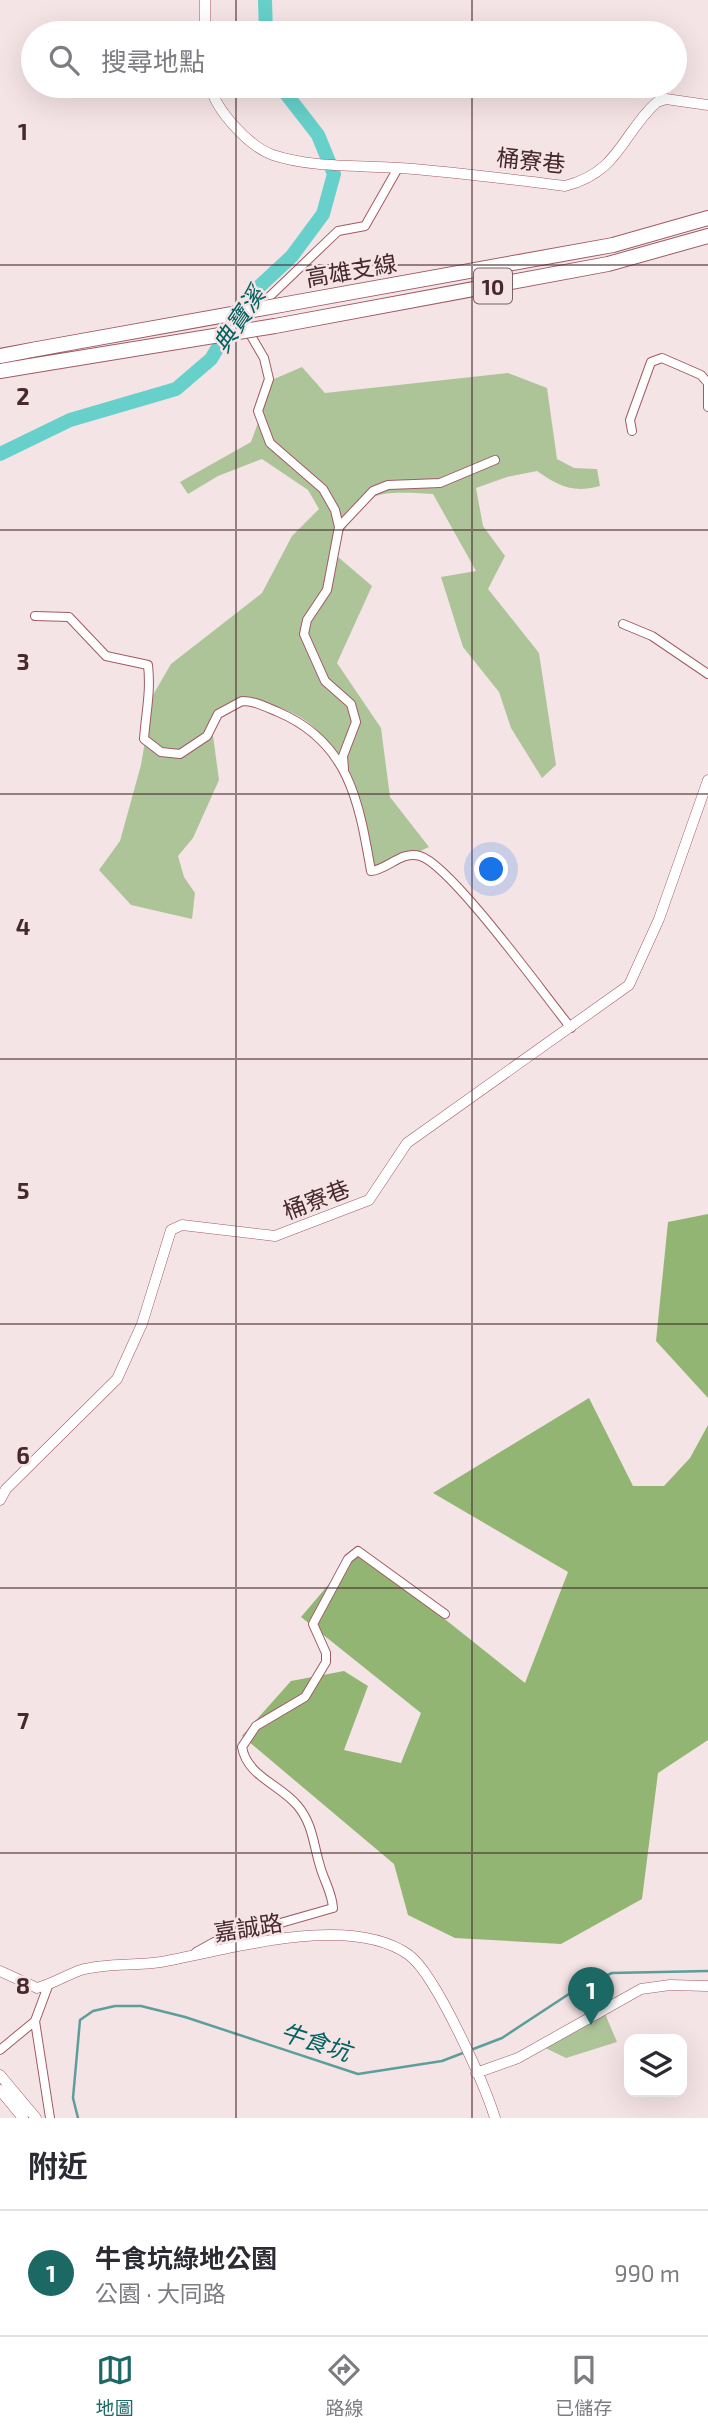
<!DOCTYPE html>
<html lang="zh-TW">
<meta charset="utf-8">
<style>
body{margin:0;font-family:"Exo 2","Noto Sans TC",sans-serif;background:#f2f2f3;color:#2b2b33}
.controls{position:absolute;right:21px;bottom:21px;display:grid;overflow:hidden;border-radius:14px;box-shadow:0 7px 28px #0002}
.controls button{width:63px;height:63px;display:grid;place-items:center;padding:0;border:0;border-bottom:2px solid #e1e1e2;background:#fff;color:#2b2b33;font:35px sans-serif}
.you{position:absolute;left:492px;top:870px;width:24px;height:24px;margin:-18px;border:5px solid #fff;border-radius:50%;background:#1a73e8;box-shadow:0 0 0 10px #1a73e833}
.badge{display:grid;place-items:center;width:46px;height:46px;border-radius:50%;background:#1b6864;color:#fff;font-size:23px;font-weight:700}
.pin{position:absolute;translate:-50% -58px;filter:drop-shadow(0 2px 4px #0008)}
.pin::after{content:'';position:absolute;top:37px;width:24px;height:21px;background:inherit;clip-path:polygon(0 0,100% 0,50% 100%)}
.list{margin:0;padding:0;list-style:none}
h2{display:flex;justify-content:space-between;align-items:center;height:91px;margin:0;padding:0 28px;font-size:30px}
h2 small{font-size:23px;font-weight:400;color:#7c7c81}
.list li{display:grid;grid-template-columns:46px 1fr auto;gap:21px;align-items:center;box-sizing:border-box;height:126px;padding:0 28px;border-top:2px solid #e1e1e2}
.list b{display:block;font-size:26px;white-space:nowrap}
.list p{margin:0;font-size:23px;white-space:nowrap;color:#7c7c81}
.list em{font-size:23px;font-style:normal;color:#7c7c81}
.icon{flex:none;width:38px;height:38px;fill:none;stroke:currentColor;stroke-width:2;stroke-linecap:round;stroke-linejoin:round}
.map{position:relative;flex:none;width:708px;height:2118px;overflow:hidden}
.search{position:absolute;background:#fff;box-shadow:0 7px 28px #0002;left:21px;right:21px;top:21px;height:77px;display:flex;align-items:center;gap:18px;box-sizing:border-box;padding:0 24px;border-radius:38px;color:#7c7c81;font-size:26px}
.sheet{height:217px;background:#fff}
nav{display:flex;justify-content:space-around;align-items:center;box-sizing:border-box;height:98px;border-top:2px solid #e1e1e2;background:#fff;font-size:19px;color:#7c7c81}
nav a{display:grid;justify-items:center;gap:4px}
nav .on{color:#1b6864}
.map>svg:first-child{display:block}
</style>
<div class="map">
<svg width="708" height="2118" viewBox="0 0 708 2118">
<rect width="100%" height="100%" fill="#f5e4e6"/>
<path fill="#adc499" d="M302,367L325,393L508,373L547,388L557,459L574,468L597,469L600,486C573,493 560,487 537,471L507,477L476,488L483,526L505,556L488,589L539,653L556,765L542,778L511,728L499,692L463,647L441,577L476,571L433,494C362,490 368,493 331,551L372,586L337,663L381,728L390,797L429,847L379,870C354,843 364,837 355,806C343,762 326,723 280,708C245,698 238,700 211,721L219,780L193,838L178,856L184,877L195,893L192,919L131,905L99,870L120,841L141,765L153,695L171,664L262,593L292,536L319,509L308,490L262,459L218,476L188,494L180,482L251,442L274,379Z
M603,2009L617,2042L566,2058L537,2044Z"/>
<path fill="#93b573" d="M708,1214V1398L656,1341L668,1222Z
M589,1398L633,1486H664L690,1458L708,1425V1740L658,1773L642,1899L561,1944L455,1938L408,1915L394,1864L242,1736L291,1681L344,1671L368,1686L344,1750L401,1763L421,1713L301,1617L358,1550L525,1683L568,1572L433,1493Z"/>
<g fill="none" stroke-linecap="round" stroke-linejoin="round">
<path stroke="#5d9e9b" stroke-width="2.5" d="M244,305L249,296
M217,349L222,341
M78,2118L73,2098L80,2020L93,2011L115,2006H141L185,2017L358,2074L442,2061L502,2038L578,1988L612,1973L708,1971"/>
<path stroke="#67d0ca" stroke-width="14" d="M265,0L266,33
M249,296L292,256L323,214L334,174L318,135L280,86
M0,454L70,420L176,389L211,359L217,349"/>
<g stroke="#a15a65" stroke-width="10">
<path id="minor" d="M708,385V407
M632,431L630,420L651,362L662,358L701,375L708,383
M339,527L373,491L388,485L440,483L495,460
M35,616L69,617L106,656L148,665C151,692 146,712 144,739L161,752L180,754L207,736L218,714L242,701C255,701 266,707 278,712C349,742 359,802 371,871C387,870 402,850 420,856C451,865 545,996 571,1028
M623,624L652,636L708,674
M344,769L343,756L356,722L351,704L325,681L304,634L307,620L327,590L339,527L335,510L323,489L270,443L258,411L269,379L264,358L243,322L338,231L365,226L398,168
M196,1952L214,1942L333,1908C332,1892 324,1881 320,1866C313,1843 313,1824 297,1805C279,1784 247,1776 242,1747L256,1726L305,1697L326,1662V1653L313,1624L348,1559L358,1551L445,1614
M48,1986L35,2021L50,2118
M0,2050L35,2021"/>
</g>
<g stroke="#a15a65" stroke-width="11">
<path id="tertiary" d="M205,33V0
M210,86C216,110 248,146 273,155C312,168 359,165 400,168C455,172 510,179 565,186C620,172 622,133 657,102L666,99L708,105
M0,1500L6,1489L117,1379L142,1324L171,1230L182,1225L275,1236L369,1200L407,1143L629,985L659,919L708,780
M0,1971L37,1988C53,1984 66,1975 81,1970C106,1963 135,1966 161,1962C229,1950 349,1912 409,1955C436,1975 484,2083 495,2118
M476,2073L518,2058L641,1989L670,1985L708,1986
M0,2075L36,2118
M0,2090L23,2118"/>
</g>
<g stroke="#a15a65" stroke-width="16">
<path id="motorway" d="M281,305L613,245L708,218
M275,326L608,264L708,236
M0,356L37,349
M0,371L30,366"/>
</g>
<use href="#minor" stroke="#fff" stroke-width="8"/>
<use href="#tertiary" stroke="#fff" stroke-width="10"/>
<use href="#motorway" stroke="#fff" stroke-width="14"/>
<g stroke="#a15a65" stroke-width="16" stroke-linecap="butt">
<path id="motorway-bridge" d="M37,349L281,305
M30,366L275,326"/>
</g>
<use href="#motorway-bridge" stroke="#fff" stroke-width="14"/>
</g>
<path fill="none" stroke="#47282d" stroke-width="2" stroke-opacity="0.55" d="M236,0V33M472,0V33M236,86V2118M472,86V2118M0,265H708M0,530H708M0,794H708M0,1059H708M0,1324H708M0,1588H708M0,1853H708"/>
<g text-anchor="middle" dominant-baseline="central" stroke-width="5" stroke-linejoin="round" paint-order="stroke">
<rect fill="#f5e4e6" stroke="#7b6064" stroke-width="2" x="474" y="268.5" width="38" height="35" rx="5"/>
<g font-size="21" font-weight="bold" fill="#47282d">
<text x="493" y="286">10</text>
</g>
<g font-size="23" fill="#47282d" stroke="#f5e4e6">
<text transform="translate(531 160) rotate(6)">桶寮巷</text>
<text transform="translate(351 270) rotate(-10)">高雄支線</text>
<text transform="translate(316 1199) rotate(-21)">桶寮巷</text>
<text transform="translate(248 1927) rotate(-9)">嘉誠路</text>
</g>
<g font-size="24" font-style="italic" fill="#02625f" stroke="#f5e4e6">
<text transform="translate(238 319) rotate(-56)">典寶溪</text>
<text transform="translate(316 2041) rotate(18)">牛食坑</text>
</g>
</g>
<g font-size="23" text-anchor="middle" font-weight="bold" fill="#47282d" stroke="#f5e4e6" stroke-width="5" stroke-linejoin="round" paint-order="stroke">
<text x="23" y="140">1</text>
<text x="23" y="405">2</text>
<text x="23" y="670">3</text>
<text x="23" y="935">4</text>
<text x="23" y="1199">5</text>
<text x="23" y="1464">6</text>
<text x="23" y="1729">7</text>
<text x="23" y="1994">8</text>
</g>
</svg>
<div class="controls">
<button><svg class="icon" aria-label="layers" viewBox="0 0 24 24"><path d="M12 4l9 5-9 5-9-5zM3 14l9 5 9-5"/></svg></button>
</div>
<div class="you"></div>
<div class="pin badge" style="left:591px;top:2025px">1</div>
<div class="search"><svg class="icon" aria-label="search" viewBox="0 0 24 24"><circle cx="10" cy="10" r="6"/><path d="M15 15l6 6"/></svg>搜尋地點</div>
</div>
<section class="sheet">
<h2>附近<small></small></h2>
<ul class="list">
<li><span class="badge">1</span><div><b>牛食坑綠地公園</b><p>公園 · 大同路</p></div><em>990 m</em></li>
</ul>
</section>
<nav>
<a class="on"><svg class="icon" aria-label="map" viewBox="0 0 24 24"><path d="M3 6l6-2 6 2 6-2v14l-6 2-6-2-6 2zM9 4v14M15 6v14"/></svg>地圖</a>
<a><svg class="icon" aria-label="directions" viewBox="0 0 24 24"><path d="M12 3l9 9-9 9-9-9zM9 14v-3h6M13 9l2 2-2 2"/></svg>路線</a>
<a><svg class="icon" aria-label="saved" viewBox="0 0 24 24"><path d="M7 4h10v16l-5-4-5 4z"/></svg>已儲存</a>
</nav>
